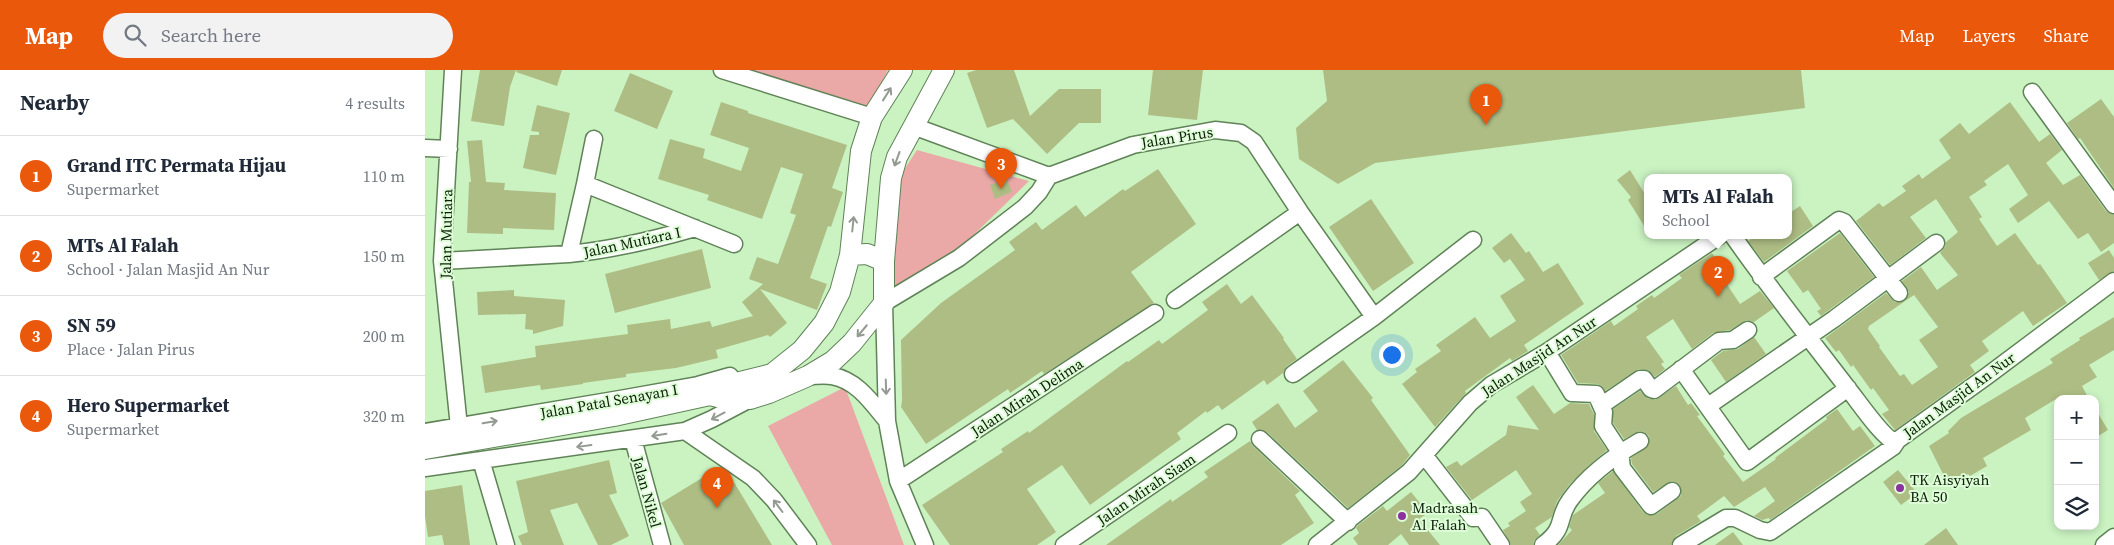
<!DOCTYPE html>
<meta charset="utf-8">
<style>
body{margin:0;font-family:"Source Serif 4",serif;background:#f2f2f3;color:#1f2937}
.controls{position:absolute;right:15px;bottom:15px;display:grid;overflow:hidden;border-radius:10px;box-shadow:0 2px 8px #0003}
.controls button{width:45px;height:45px;display:grid;place-items:center;padding:0;border:0;border-bottom:1px solid #e0e1e3;background:#fff;color:#1f2937;font:25px sans-serif}
.you{position:absolute;left:966px;top:284px;width:18px;height:18px;margin:-12px;border:4px solid #fff;border-radius:50%;background:#1a73e8;box-shadow:0 0 0 8px #1a73e833}
.badge{display:grid;place-items:center;width:32px;height:32px;border-radius:50%;background:#ea580c;color:#fff;font-size:16px;font-weight:700}
.pin{position:absolute;translate:-50% -41px;filter:drop-shadow(0 1px 2px #0008)}
.pin::after{content:'';position:absolute;top:26px;width:18px;height:15px;background:inherit;clip-path:polygon(0 0,100% 0,50% 100%)}
.popup{position:absolute;left:1219px;top:104px;width:148px;height:65px;box-sizing:border-box;display:grid;place-content:center;border-radius:10px;background:#fff;filter:drop-shadow(0 1px 4px #0005);font-size:16px;white-space:nowrap;color:#747a83}
.popup b{font-size:19px;color:#1f2937}
.popup::after{content:'';position:absolute;left:50%;top:100%;margin-left:-10px;border:10px solid transparent;border-top-color:#fff}
.list{margin:0;padding:0;list-style:none}
h2{display:flex;justify-content:space-between;align-items:center;height:65px;margin:0;padding:0 20px;font-size:21px}
h2 small{font-size:16px;font-weight:400;color:#747a83}
.list li{display:grid;grid-template-columns:32px 1fr auto;gap:15px;align-items:center;box-sizing:border-box;height:80px;padding:0 20px;border-top:1px solid #e0e1e3}
.list b{display:block;font-size:19px;white-space:nowrap}
.list p{margin:0;font-size:16px;white-space:nowrap;color:#747a83}
.list em{font-size:16px;font-style:normal;color:#747a83}
.icon{flex:none;width:28px;height:28px;fill:none;stroke:currentColor;stroke-width:2;stroke-linecap:round;stroke-linejoin:round}
.map{position:relative;flex:none;width:1689px;height:475px;overflow:hidden}
header{display:flex;align-items:center;gap:30px;box-sizing:border-box;height:70px;padding:0 25px;background:#ea580c;color:#fff}
header strong{font-size:24px}
nav{display:flex;gap:28px;margin-inline-start:auto;font-size:18px}
.search{width:350px;height:45px;background:#f2f2f3;display:flex;align-items:center;gap:12px;box-sizing:border-box;padding:0 18px;border-radius:28px;color:#747a83;font-size:19px}
main{display:flex}
aside{flex:1;background:#fff}
.map>svg:first-child{display:block}
</style>
<header>
<strong>Map</strong>
<div class="search"><svg class="icon" aria-label="search" viewBox="0 0 24 24"><circle cx="10" cy="10" r="6"/><path d="M15 15l6 6"/></svg>Search here</div>
<nav><a>Map</a><a>Layers</a><a>Share</a></nav>
</header>
<main>
<aside>
<h2>Nearby<small>4 results</small></h2>
<ul class="list">
<li><span class="badge">1</span><div><b>Grand ITC Permata Hijau</b><p>Supermarket</p></div><em>110 m</em></li>
<li><span class="badge">2</span><div><b>MTs Al Falah</b><p>School · Jalan Masjid An Nur</p></div><em>150 m</em></li>
<li><span class="badge">3</span><div><b>SN 59</b><p>Place · Jalan Pirus</p></div><em>200 m</em></li>
<li><span class="badge">4</span><div><b>Hero Supermarket</b><p>Supermarket</p></div><em>320 m</em></li>
</ul>
</aside>
<div class="map">
<svg width="1689" height="475" viewBox="0 0 1689 475">
<rect width="100%" height="100%" fill="#cbf3c2"/>
<path fill="#eaa8a7" d="M323,0H463L443,39Z
M492,80L604,111L526,187L460,221L471,112Z
M420,317L479,475H407L343,356Z"/>
<path fill="#aebd84" fill-rule="evenodd" d="M55,0H91L85,17L79,56L46,51Z
M92,0H137L132,16L91,2Z
M551,0H589L605,46L634,19H676V53H654L622,84L588,49L562,58L542,3Z
M728,0H778L772,50L723,45Z
M898,0H1376L1380,38L950,93L913,114L874,89L871,58L902,31Z
M205,3L248,21L232,59L189,41Z
M1676,29L1689,47V118L1655,68L1653,69L1642,53Z
M296,32L323,41V43L422,75L407,118L418,122L406,157L403,156L385,208L402,214L392,240L335,219L362,253L345,267L343,265L291,280L293,288L251,298L201,304V307L158,313V314L116,320L115,315L60,323L56,296L111,287L110,276L203,264L202,255L245,249L246,259L285,251L287,257L328,246L317,232L338,214L324,209L332,187L353,194L371,145L365,143L378,104L356,97L337,149L282,130L284,125L233,109L245,69L280,79L278,88L316,101L324,78L285,65Z
M1585,32L1614,72L1625,64L1637,80L1621,93L1638,115L1655,105L1681,141L1689,145V173L1676,182L1663,163L1653,169L1624,131L1593,153L1584,139L1603,125L1583,94L1559,111L1562,115L1544,127L1557,147L1554,149L1572,176L1590,163L1613,195L1615,194L1642,233L1608,256L1598,241L1557,271L1564,281L1545,295L1550,302L1470,360L1457,344L1464,340L1448,318L1446,320L1428,295L1426,297L1414,280L1411,282L1400,268L1461,223L1470,232L1480,231L1484,222L1477,211L1496,197L1512,220L1533,205L1515,183L1520,177L1521,172L1533,162L1511,129L1485,147L1501,168L1465,195L1431,151L1454,133L1458,137L1481,121L1477,116L1494,104L1497,109L1526,88L1514,70L1535,53L1544,64ZM1489,225L1513,257L1494,270L1513,297L1487,315L1479,304L1475,306L1454,277L1455,276L1443,259L1444,256Z
M112,35L145,43L131,105L98,98L105,65H114V62L106,61Z
M57,70L61,112L80,113L79,120L131,123L129,160L78,158V164L42,163L44,112H46L42,71Z
M733,99L771,154L706,202L729,233L619,304L617,301L585,323L583,319L501,374L476,337L477,331L476,270L516,233L590,180L584,172L611,152L617,160L651,135L660,147L698,119L700,121Z
M1205,100L1223,129V162L1203,130L1206,127L1192,110Z
M582,109L587,122L570,129L565,115Z
M946,129L989,193L948,221L904,157Z
M1375,136L1388,156L1339,192L1323,171L1331,166H1363V144Z
M1086,163L1101,183L1104,181L1118,202L1133,193L1159,234L1099,275L1103,281L1087,291L1085,288L1040,321L1041,323L1010,357L977,314L992,302L990,299L1016,281L1011,275L1050,247L1065,268L1091,251L1075,226L1100,210L1085,189L1079,193L1067,178Z
M1415,163L1449,207L1396,246L1392,241L1396,239L1383,220L1378,223L1362,201Z
M277,179L286,218L190,243L180,204Z
M1684,180L1689,188V201L1674,210L1663,193Z
M1287,183L1304,207L1299,210L1315,234L1335,221L1349,238L1329,252L1322,250L1305,260L1288,263L1267,279L1248,249L1221,267L1239,292L1236,294L1240,299L1230,307L1223,300L1214,299L1180,321L1177,316L1172,314L1153,313L1136,285L1186,251L1189,256L1213,239L1211,236L1227,225L1229,228L1257,208L1254,205Z
M802,214L816,234L827,225L859,268L858,269L872,289L862,296L858,303L842,315L839,310L797,340L793,335L782,343L781,341L752,363L756,369L665,435L637,395L602,419L631,462L612,475H525L497,435L578,382L576,379L603,361L604,363L702,291L703,292L734,270L737,274L783,240L777,232Z
M89,220V226L140,230L138,256L108,264V260L100,259L101,244L53,245L52,222Z
M1689,247V280L1664,295L1672,307L1657,316L1664,329H1631L1600,348L1606,360L1558,388L1562,396L1545,406L1543,404L1523,414L1504,376L1524,363L1523,361L1536,348L1628,293L1625,289L1655,270L1654,268Z
M1329,267L1341,284L1301,312L1286,290L1298,281L1313,279Z
M918,290L948,328L946,330L985,385L977,395L923,438L842,362L832,360L827,352L853,333L870,358L893,341L878,321Z
M1108,315L1129,344L1145,333L1164,334L1169,344V361L1182,380L1162,397L1144,415L1132,431L1127,447L1110,458L1115,465L1109,471L1108,475H1086L1078,460L1085,456L1083,453L1101,441L1095,432L1107,424L1091,400L1047,430L1021,397L1032,391L1036,396L1081,365L1083,355L1114,360L1091,327Z
M1251,316L1263,335L1266,333L1275,345L1272,346L1300,384L1298,386L1318,412L1351,389L1350,388L1402,349L1401,347L1412,339L1428,361L1435,356L1450,376L1345,450L1344,448L1337,450L1329,446L1350,431L1340,417L1309,437L1299,426L1272,446L1276,451L1251,466L1246,475H1133L1147,460L1144,457L1148,445L1180,423L1173,413L1188,401L1218,442L1223,445L1232,444L1256,426L1255,416L1247,411L1228,422L1207,394L1206,388L1223,376L1224,366L1219,362L1214,361L1199,369L1188,353V339L1215,321L1222,328L1230,330Z
M1670,338L1683,360L1670,368Z
M825,371L828,376L875,421L870,425L889,453L856,475H681L746,429L747,432L783,407L779,402Z
M184,390L192,423L184,425L204,466L186,475H173L152,433L125,440L139,475H97L93,466L103,462L91,411Z
M295,397L304,404L347,475H259L236,433Z
M1473,400L1492,423L1476,435L1458,412Z
M37,415L45,475H19L17,465L3,467L0,446V421Z
M986,422L1003,443L994,449L1015,475H984L976,464L963,475H933L928,468L934,463L931,458L932,456L958,436L962,441Z
M1521,458L1533,475H1499Z
M1308,462L1318,475H1290Z"/>
<g fill="none" stroke-linecap="round" stroke-linejoin="round">
<g stroke="#5f8357" stroke-width="19">
<path id="minor" d="M28,0L17,191L34,357
M297,0L447,47
M1607,22L1689,135
M488,56L624,106
M0,78L24,79
M160,114L309,174
M1308,166C1345,219 1385,269 1424,320C1433,331 1458,368 1470,372L1562,306L1689,211
M144,184C187,180 228,170 270,158
M17,191L144,184L160,114L169,69
M1336,207L1414,150L1419,152L1474,223
M750,230L875,142
M949,247L1048,170
M1122,282L1147,323L1171,324L1179,342L1178,356L1195,382L1197,398L1226,436L1247,421
M1256,299L1322,392L1423,318
M383,306C391,306 399,305 407,306C432,310 447,333 462,351
M1177,335L1215,309H1219L1226,319L1229,320L1294,271L1308,270L1323,260
M1283,336L1409,249L1511,173
M260,361L328,408L349,430L383,475
M0,362L195,329L273,315L305,306
M208,369L237,475
M835,369L923,452
M999,385L1048,448L1057,447L1076,475
M56,390L81,475
M0,398L260,361L287,349L325,329
M473,411L730,243
M500,475L473,411L462,351L459,233L534,188L600,137L614,122L624,106L708,75L790,60L816,63L829,72L875,142L949,247L868,304
M639,475L803,363
M892,475L984,402L1045,333L1066,315L1122,282L1294,166
M1118,475C1142,457 1131,449 1145,430C1163,405 1189,386 1215,371
M1256,475L1301,448H1310L1335,460L1345,462L1468,377L1472,371
M1679,475L1689,467"/>
</g>
<g stroke="#5f8357" stroke-width="22">
<path id="major" d="M425,185L442,184L459,191
M285,325L295,317L347,304L377,280L399,253L415,222L425,185L436,81L447,47L477,0
M0,379L189,346L285,325L297,328L325,329L344,323L383,306L408,291L427,273L459,233V191L466,108L472,87L519,0"/>
</g>
<use href="#minor" stroke="#fff" stroke-width="16"/>
<use href="#major" stroke="#fff" stroke-width="20"/>
</g>
<defs><path id="oneway-shaft" d="M-6 0H5M1.5-3L5.5 0L1.5 3" fill="none" stroke-width="1.6" stroke-linecap="round" stroke-linejoin="round" transform="scale(1.25)"/></defs>
<g stroke="#939a92">
<use href="#oneway-shaft" transform="translate(462 24) rotate(-58)"/>
<use href="#oneway-shaft" transform="translate(472 89) rotate(110)"/>
<use href="#oneway-shaft" transform="translate(428 154) rotate(-84)"/>
<use href="#oneway-shaft" transform="translate(437 261) rotate(130)"/>
<use href="#oneway-shaft" transform="translate(461 317) rotate(88)"/>
<use href="#oneway-shaft" transform="translate(293 346) rotate(152)"/>
<use href="#oneway-shaft" transform="translate(65 352) rotate(-10)"/>
<use href="#oneway-shaft" transform="translate(234 365) rotate(171)"/>
<use href="#oneway-shaft" transform="translate(159 376) rotate(172)"/>
<use href="#oneway-shaft" transform="translate(353 436) rotate(-127)"/>
</g>
<g fill="#8b329e" stroke="#ddfed6" stroke-width="2">
<circle cx="1475" cy="418" r="5"/>
<circle cx="977" cy="446" r="5"/>
</g>
<g text-anchor="middle" dominant-baseline="central" stroke-width="4" stroke-linejoin="round" paint-order="stroke">
<g font-size="15" fill="#101e0c" stroke="#ddfed6">
<text transform="translate(752 67) rotate(-9)">Jalan Pirus</text>
<text transform="translate(21 164) rotate(-89)">Jalan Mutiara</text>
<text transform="translate(207 172) rotate(-12)">Jalan Mutiara I</text>
<text transform="translate(1114 286) rotate(-33)">Jalan Masjid An Nur</text>
<text transform="translate(1534 325) rotate(-36)">Jalan Masjid An Nur</text>
<text transform="translate(602 327) rotate(-33)">Jalan Mirah Delima</text>
<text transform="translate(184 331) rotate(-10)">Jalan Patal Senayan I</text>
<text transform="translate(721 419) rotate(-34)">Jalan Mirah Siam</text>
<text transform="translate(222 422) rotate(75)">Jalan Nikel</text>
</g>
<g font-size="15" fill="#101e0c" stroke="#ddfed6" text-anchor="start">
<text x="1485" y="409">TK Aisyiyah<tspan x="1485" dy="17">BA 50</tspan></text>
<text x="987" y="437">Madrasah<tspan x="987" dy="17">Al Falah</tspan></text>
</g>
</g>
</svg>
<div class="controls">
<button>+</button>
<button>−</button>
<button><svg class="icon" aria-label="layers" viewBox="0 0 24 24"><path d="M12 4l9 5-9 5-9-5zM3 14l9 5 9-5"/></svg></button>
</div>
<div class="you"></div>
<div class="pin badge" style="left:1061px;top:55px">1</div>
<div class="pin badge" style="left:1293px;top:227px">2</div>
<div class="popup"><b>MTs Al Falah</b>School</div>
<div class="pin badge" style="left:576px;top:119px">3</div>
<div class="pin badge" style="left:292px;top:438px">4</div>
</div>
</main>
